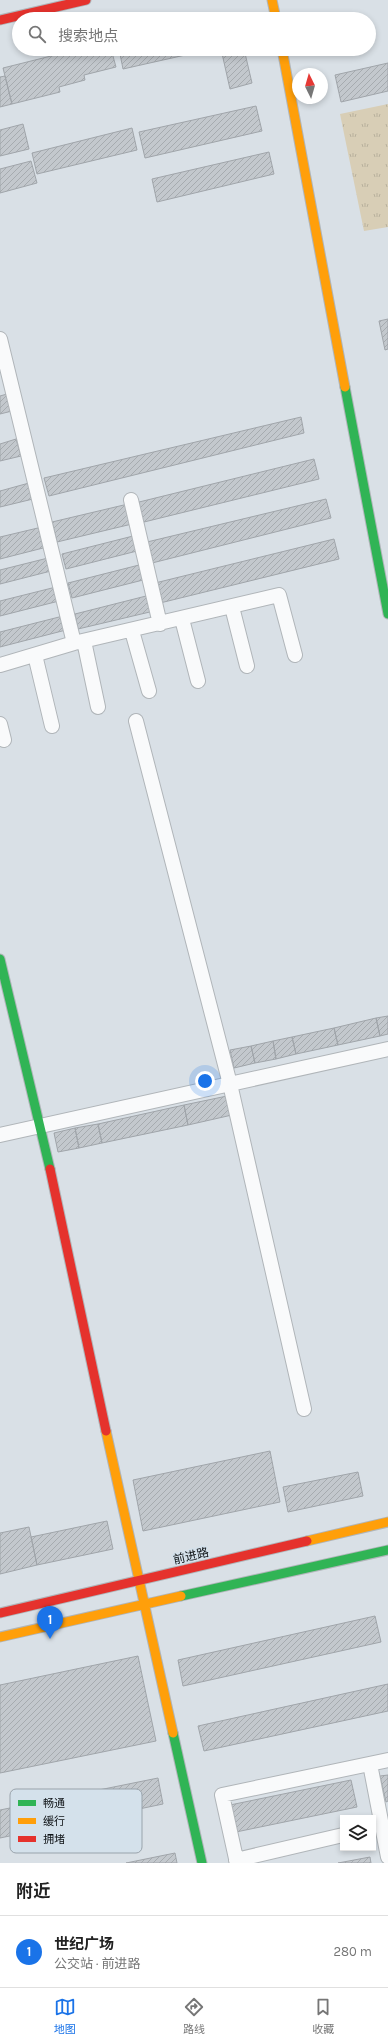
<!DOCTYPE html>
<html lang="zh">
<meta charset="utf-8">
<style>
body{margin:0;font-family:Karla,"Noto Sans SC",sans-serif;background:#f6f6f6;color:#222}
.controls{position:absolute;right:12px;bottom:12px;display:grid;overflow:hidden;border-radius:0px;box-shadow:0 2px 6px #0003}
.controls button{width:36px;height:36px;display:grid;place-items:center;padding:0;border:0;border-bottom:1px solid #e0e0e0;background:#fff;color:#222;font:20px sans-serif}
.compass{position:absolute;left:292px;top:68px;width:36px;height:36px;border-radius:50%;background:#fff;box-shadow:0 2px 6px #0003;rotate:355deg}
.you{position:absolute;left:205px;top:1081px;width:14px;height:14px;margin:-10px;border:3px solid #fff;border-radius:50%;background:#1a73e8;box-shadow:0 0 0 6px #1a73e833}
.badge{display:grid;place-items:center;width:26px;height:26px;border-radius:50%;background:#1a73e8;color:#fff;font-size:13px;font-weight:700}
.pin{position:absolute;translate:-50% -33px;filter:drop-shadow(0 1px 2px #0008)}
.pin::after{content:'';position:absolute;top:21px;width:14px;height:12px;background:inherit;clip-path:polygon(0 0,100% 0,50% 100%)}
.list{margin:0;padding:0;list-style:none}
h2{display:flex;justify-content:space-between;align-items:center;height:52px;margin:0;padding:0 16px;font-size:17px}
h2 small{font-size:13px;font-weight:400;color:#767676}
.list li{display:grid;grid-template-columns:26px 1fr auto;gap:12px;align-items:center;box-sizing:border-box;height:72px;padding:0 16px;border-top:1px solid #e0e0e0}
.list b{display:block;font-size:15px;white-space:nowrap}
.list p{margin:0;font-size:13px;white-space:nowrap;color:#767676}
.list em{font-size:13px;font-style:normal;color:#767676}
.icon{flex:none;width:22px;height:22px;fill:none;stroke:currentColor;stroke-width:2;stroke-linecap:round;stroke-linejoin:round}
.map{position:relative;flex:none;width:388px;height:1863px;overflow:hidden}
.search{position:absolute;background:#fff;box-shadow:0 2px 6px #0003;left:12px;right:12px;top:12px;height:44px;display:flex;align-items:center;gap:10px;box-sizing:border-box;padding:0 14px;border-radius:22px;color:#767676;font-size:15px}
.sheet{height:124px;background:#fff}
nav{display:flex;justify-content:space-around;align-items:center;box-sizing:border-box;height:56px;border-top:1px solid #e0e0e0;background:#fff;font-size:11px;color:#767676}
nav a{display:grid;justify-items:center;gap:2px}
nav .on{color:#1a73e8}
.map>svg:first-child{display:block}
</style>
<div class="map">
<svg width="388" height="1863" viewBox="0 0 388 1863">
<defs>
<pattern id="grass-tufts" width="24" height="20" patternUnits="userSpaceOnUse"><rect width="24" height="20" fill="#d8ceb6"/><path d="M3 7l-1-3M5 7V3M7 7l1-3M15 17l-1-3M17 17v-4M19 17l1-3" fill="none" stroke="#b8b09c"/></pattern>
<pattern id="building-hatch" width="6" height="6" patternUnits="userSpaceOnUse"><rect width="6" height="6" fill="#c3c8cd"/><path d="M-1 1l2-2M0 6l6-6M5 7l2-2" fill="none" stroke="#a6abaf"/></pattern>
</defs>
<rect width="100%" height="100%" fill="#d9e0e6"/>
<path fill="url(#grass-tufts)" d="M388,104V227L364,231L340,114Z"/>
<path fill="url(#building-hatch)" stroke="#a0a5aa" d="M236,13L237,19H209Z
M79,49H111L116,67L84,75L85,80L59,87L60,92L12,104L3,68Z
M119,49H212L123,69Z
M221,49H244L252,83L230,89Z
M388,63V91L341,102L335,75Z
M5,76L12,104L0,107V77Z
M256,106L262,131L145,158L139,132Z
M23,124L29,149L0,156V130Z
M132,128L137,150L37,174L32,153Z
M269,152L274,174L157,202L152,179Z
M31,161L37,183L0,193V169Z
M388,319V349L385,350L379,321Z
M7,394L12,411L0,414V396Z
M301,417L304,433L49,496L44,478Z
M16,439L21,456L0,461V444Z
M314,459L319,479L140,523L135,503Z
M29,483L33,499L0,507V491Z
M326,499L331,518L152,563L147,542Z
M128,504L132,524L57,542L52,522Z
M42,527L47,547L0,559V537Z
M137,535L141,550L66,569L62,554Z
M334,539L339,559L160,603L155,583Z
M48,558L51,571L0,584V570Z
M143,564L147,579L72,598L68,583Z
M56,587L59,601L0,616V601Z
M150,595L154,611L78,629L75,614Z
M63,616L66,630L0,647V632Z
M388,1016V1034L380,1036L376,1018Z
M376,1018L380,1036L338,1045L334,1028Z
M334,1028L338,1045L296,1054L292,1037Z
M292,1037L296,1054L276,1059L273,1041Z
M273,1041L276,1059L255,1063L251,1046Z
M251,1046L255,1063L234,1068L230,1050Z
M227,1096L232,1115L188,1125L184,1105Z
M184,1105L188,1125L102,1143L98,1124Z
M98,1124L102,1143L79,1148L75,1128Z
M75,1128L79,1148L58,1152L54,1133Z
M270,1451L280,1502L143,1531L133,1480Z
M358,1472L363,1496L288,1512L283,1487Z
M107,1521L113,1549L37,1565L31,1537Z
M29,1527L37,1565L0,1574V1533Z
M375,1616L381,1642L183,1686L178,1660Z
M138,1656L156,1741L0,1773V1685Z
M388,1684V1711L204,1751L198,1726Z
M388,1775V1801L386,1802L380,1776Z
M158,1778L163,1804L0,1838V1810Z
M351,1780L357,1807L236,1832L230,1805Z
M175,1853L177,1863H126Z
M370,1857L371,1863H338Z"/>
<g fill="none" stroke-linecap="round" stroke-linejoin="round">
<g stroke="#b0b5b9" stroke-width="16">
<path id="street" d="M0,339L74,643
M131,500L160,624
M232,607L247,666
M182,619L198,681
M132,631L149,691
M84,641L98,707
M35,655L52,726
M0,665L74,643L279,595L295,655
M136,721L230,1084L304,1409
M0,724L4,740
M0,1135L388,1049
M370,1764L388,1857
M236,1860L343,1835
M237,1863L222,1795L388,1760"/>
</g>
<g stroke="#b0b5b9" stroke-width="11">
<path id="fast" d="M345,387L388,614
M0,959L50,1169
M181,1596L388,1550
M173,1733L202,1863"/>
</g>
<g stroke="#b0b5b9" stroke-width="11">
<path id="slow" d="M272,0L276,19
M282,49L345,387
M106,1431L173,1733
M307,1541L388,1522
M0,1637L181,1596"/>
</g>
<g stroke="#b0b5b9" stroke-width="11">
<path id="jam" d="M0,20L86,0
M50,1169L106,1431
M0,1613L307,1541"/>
</g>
<use href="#street" stroke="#f9fafb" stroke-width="14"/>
<use href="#fast" stroke="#30b455" stroke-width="9"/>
<use href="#slow" stroke="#ff9f0a" stroke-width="9"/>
<use href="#jam" stroke="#e5322d" stroke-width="9"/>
</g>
<g text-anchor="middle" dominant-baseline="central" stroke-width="3" stroke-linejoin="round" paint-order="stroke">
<g font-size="12" fill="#0e1215" stroke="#d4e1eb">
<text transform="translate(191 1556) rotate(-13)">前进路</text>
</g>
</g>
<rect x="10" y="1789" width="132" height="64" rx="6" fill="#d4e1eb" stroke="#99a3ab" stroke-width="1"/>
<rect x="18" y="1800" width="18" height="6" fill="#30b455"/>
<rect x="18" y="1818" width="18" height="6" fill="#ff9f0a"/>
<rect x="18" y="1836" width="18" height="6" fill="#e5322d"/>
<g font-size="11" fill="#0e1215">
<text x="43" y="1807">畅通</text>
<text x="43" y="1825">缓行</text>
<text x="43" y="1843">拥堵</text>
</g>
</svg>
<div class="controls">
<button><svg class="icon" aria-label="layers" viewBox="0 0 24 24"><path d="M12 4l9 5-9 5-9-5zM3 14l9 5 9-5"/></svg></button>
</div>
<svg class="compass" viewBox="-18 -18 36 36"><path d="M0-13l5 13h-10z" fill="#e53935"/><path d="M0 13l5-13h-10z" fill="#767676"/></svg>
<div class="you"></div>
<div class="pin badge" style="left:50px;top:1639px">1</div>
<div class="search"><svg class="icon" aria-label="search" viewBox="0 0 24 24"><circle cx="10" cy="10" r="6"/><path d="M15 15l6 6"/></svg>搜索地点</div>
</div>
<section class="sheet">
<h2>附近<small></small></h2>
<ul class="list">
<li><span class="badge">1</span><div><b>世纪广场</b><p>公交站 · 前进路</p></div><em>280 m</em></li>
</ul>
</section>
<nav>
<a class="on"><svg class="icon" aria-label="map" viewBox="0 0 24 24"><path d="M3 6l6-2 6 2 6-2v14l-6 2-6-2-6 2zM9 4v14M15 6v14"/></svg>地图</a>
<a><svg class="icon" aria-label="directions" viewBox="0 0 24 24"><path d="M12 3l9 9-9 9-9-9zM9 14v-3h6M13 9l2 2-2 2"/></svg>路线</a>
<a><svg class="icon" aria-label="saved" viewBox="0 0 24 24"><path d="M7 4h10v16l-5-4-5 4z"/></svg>收藏</a>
</nav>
